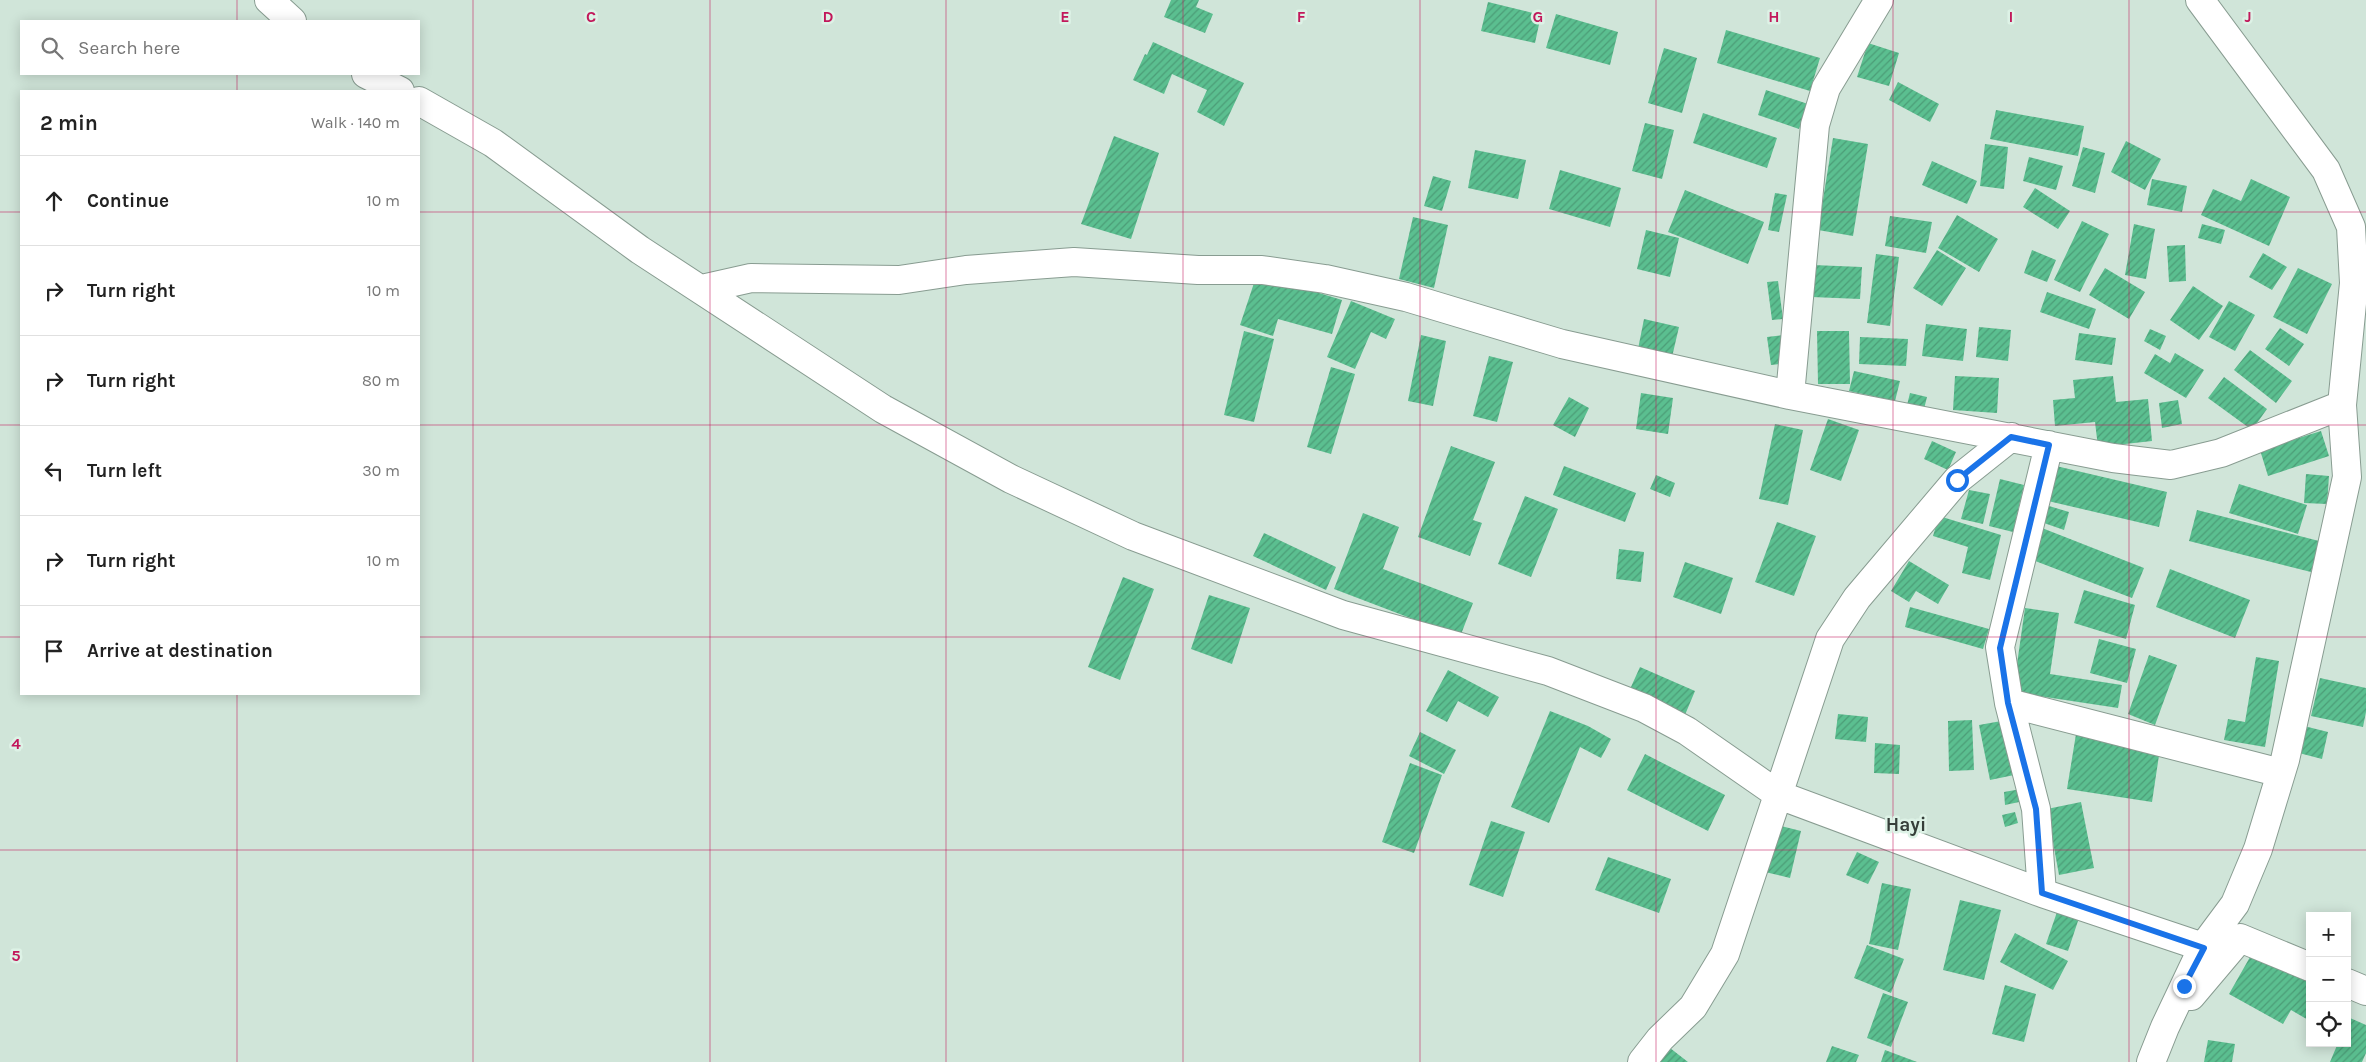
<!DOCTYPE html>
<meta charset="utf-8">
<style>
body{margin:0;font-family:Karla,sans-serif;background:#f2f2f2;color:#222}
.controls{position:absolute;right:15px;bottom:15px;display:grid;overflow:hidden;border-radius:0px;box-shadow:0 2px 12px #0003}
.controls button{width:45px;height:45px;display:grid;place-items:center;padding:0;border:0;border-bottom:1px solid #e0e0e0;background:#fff;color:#222;font:25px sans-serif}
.stop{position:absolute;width:15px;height:15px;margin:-11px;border:4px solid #1a73e8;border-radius:50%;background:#fff}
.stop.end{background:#1a73e8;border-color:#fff;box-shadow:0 1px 5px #0008}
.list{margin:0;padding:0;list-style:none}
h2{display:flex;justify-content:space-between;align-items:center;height:65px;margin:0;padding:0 20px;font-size:21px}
h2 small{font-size:16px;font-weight:400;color:#767676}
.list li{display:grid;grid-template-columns:32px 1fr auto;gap:15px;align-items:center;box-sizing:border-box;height:90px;padding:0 20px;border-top:1px solid #e0e0e0}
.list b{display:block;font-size:19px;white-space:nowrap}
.list em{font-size:16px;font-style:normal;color:#767676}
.icon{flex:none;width:28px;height:28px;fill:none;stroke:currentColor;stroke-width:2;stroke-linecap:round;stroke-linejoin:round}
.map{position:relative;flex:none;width:2366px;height:1062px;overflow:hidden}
.search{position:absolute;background:#fff;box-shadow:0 2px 12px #0003;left:20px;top:20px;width:400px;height:55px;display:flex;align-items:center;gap:12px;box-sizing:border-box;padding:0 18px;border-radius:0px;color:#767676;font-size:19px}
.panel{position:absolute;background:#fff;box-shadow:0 2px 12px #0003;left:20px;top:90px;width:400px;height:605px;border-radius:0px}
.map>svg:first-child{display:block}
</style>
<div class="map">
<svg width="2366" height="1062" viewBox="0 0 2366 1062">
<defs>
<pattern id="building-hatch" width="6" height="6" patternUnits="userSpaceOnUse" patternTransform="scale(1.25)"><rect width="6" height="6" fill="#5bbf90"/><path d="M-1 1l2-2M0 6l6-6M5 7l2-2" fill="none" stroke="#4c9d77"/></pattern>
</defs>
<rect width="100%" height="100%" fill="#d0e5d9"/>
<path fill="url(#building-hatch)" d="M1171,0H1199L1196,7L1213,14L1205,33L1164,17Z
M1488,2L1541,15L1535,43L1481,31Z
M1556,14L1618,32L1610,65L1546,48Z
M1726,30L1820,58L1810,91L1717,63Z
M1153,42L1244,83L1224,126L1197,112L1207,90L1172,74L1164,94L1133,80L1145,54L1147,55Z
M1868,43L1899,53L1889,86L1857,77Z
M1664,48L1697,58L1682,113L1648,103Z
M1898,82L1939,104L1930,122L1889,100Z
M1766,90L1808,104L1799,129L1758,115Z
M1996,110L2084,126L2078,156L1990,139Z
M1703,113L1777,138L1767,168L1693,143Z
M1645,123L1674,130L1662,179L1632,171Z
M1114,136L1159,153L1131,239L1081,224Z
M1833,138L1868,144L1853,236L1818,230Z
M2126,141L2161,159L2145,190L2111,172Z
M1985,144L2008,147L2004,189L1980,186Z
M2083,147L2105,153L2095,193L2072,186Z
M1475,150L1526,160L1518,199L1468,188Z
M2029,157L2063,166L2056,190L2023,181Z
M1932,161L1977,181L1967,204L1922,185Z
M1560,170L1621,188L1610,227L1549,209Z
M1433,176L1451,181L1442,211L1424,206Z
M2152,179L2187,186L2182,212L2147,205Z
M2251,179L2290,197L2269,246L2201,215L2213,189L2241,201Z
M2035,188L2070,211L2058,229L2023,207Z
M1685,190L1764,222L1748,264L1668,232Z
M1775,193L1787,195L1779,232L1768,230Z
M1957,215L1998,239L1979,272L1938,248Z
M1890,216L1932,222L1926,253L1885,246Z
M1413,217L1448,225L1434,288L1399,279Z
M2082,221L2109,234L2080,292L2054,280Z
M2134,224L2155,229L2146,279L2125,275Z
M2202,224L2225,230L2221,244L2198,238Z
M1646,230L1679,238L1670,277L1637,269Z
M2185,245L2186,281L2169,282L2167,246Z
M1937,250L1966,268L1942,306L1913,288Z
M2032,250L2056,260L2047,282L2024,273Z
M2263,253L2287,267L2272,290L2249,277Z
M1876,254L1899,257L1890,326L1867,323Z
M1813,265L1862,267L1860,299L1812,297Z
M2105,268L2145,292L2129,319L2089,295Z
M2298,268L2332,284L2307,334L2273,317Z
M1257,274L1342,300L1332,334L1278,319L1273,336L1240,325Z
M1778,281L1783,319L1772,320L1767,282Z
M2193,286L2223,306L2199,340L2170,320Z
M2047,292L2096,309L2089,329L2040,312Z
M1351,301L1395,319L1386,339L1371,332L1355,369L1327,357Z
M2229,301L2255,315L2235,351L2209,337Z
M1644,319L1679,327L1672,357L1638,349Z
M1926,324L1967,329L1963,361L1922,356Z
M1979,327L2011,330L2008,361L1976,357Z
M2280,328L2304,344L2289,366L2265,349Z
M2150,329L2166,336L2160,350L2144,341Z
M1244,331L1274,339L1254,422L1224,415Z
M1817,331H1849L1850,384H1818Z
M2079,333L2116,338L2112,365L2075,360Z
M1421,335L1446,341L1433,406L1408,401Z
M1783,335L1787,363L1771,365L1767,337Z
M1860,337L1908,339L1906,366L1859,364Z
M2250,350L2292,381L2276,403L2234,370Z
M2175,353L2204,370L2186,398L2144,373L2155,354L2170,363Z
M1489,356L1513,362L1497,422L1473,416Z
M1331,367L1355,374L1331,454L1307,447Z
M1854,371L1900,381L1895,401L1849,391Z
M1955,376L1999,378L1997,413L1953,410Z
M2113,376L2116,402L2148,399L2152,441L2098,447L2095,422L2055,426L2053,400L2075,398L2073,380Z
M2224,377L2267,409L2252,430L2208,398Z
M1641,393L1673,398L1668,434L1636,429Z
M1910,393L1927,397L1924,409L1907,405Z
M1569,397L1589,408L1575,437L1553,425Z
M2178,400L2182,424L2162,428L2159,403Z
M1828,419L1859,430L1841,481L1810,470Z
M1775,424L1803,430L1788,505L1759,499Z
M2321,431L2329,456L2268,476L2260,450Z
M1932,441L1956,452L1948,470L1924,459Z
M1451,446L1495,462L1473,520L1482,523L1470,556L1418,537Z
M1564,466L1636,493L1625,522L1553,495Z
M2056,466L2167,492L2159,527L2048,501Z
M2306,474L2329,476L2327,504L2304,503Z
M1656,475L1675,483L1670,497L1650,489Z
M2000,479L2024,485L2013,532L1989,526Z
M2239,484L2307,505L2298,534L2229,513Z
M1969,490L1990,494L1983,524L1961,519Z
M1525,496L1558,509L1531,577L1498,564Z
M2049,506L2069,512L2064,530L2044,523Z
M2197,510L2319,541L2311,572L2189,541Z
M1363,513L1399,527L1383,569L1473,603L1460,637L1334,589Z
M1939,516L2001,535L1990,580L1962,573L1968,547L1933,536Z
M1777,522L1816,536L1794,596L1755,582Z
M2042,528L2144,568L2132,598L2030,559Z
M1264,533L1336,567L1326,590L1253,556Z
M1619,549L1644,552L1641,582L1616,579Z
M1909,561L1949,585L1938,604L1916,591L1909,602L1891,591Z
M1685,562L1733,578L1721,614L1673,597Z
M2170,569L2250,600L2235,638L2156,607Z
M1123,577L1154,589L1120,680L1088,667Z
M2084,590L2135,605L2126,639L2074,623Z
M1209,595L1250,608L1232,664L1191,649Z
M1910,607L1989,629L1983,649L1905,627Z
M2025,608L2059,613L2050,674L2122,685L2118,708L2013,692Z
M2099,639L2136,649L2127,683L2090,673Z
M2149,655L2177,665L2155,725L2128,714Z
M2256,657L2279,661L2265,747L2224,740L2228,719L2245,722Z
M1640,667L1695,691L1682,722L1626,698Z
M1448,670L1499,697L1488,717L1458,701L1447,722L1426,711Z
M2320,678L2366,688V712L2363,727L2311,716Z
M1550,711L1588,726L1611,739L1601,758L1580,747L1549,823L1511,807Z
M1838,714L1868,717L1866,742L1835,739Z
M1972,720L1974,770L1949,771L1948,721Z
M2007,720L2019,774L1990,780L1979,725Z
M2304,726L2328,732L2322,759L2299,753Z
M2077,728L2161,742L2152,802L2067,789Z
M1420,732L1456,750L1444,774L1409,756Z
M1875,743L1900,745L1899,774L1874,773Z
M1645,754L1725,795L1708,831L1627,790Z
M1410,763L1442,775L1414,853L1382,842Z
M2021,789L2024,801L2005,805L2004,792Z
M2081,802L2094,868L2059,875L2047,809Z
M2015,812L2018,823L2005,827L2002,815Z
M1491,821L1525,832L1503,897L1469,885Z
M1777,825L1801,831L1790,878L1765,872Z
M1857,852L1879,862L1868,884L1846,875Z
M1608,857L1671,879L1659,913L1595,890Z
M1882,883L1911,889L1898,950L1869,944Z
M1960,900L2001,910L1984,980L1943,970Z
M2057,912L2079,918L2068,951L2046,944Z
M2015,933L2068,961L2053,990L2000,962Z
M1867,945L1904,959L1891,993L1854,978Z
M2254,950L2310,980V1021L2291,1010L2283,1024L2229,994Z
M2005,985L2036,994L2024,1042L1992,1034Z
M1883,993L1908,1002L1891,1047L1867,1038Z
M2350,1018L2366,1025V1053L2362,1062H2330L2338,1043H2347V1023Z
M2208,1040L2235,1044L2232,1062H2204Z
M1832,1046L1859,1055L1856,1062H1826Z
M1670,1048L1688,1062H1658Z
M1885,1050L1917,1062H1881Z"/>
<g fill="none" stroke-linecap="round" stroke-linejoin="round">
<g stroke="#889c91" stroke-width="30">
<path id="street" d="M269,0L292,21
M366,74L400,91
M419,101L493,143L640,250L883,409L1011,479L1133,536L1343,615L1548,671L1644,708L1687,731L1779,795L2042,893L2203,947
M702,289L751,278L899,280L966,270L1074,262L1198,270H1262L1325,279L1406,297L1562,344L1790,395L2113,458L2171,465L2221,453L2342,405
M1790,395L1815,125L1826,88L1879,0
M2009,703L2281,773
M2042,893L2036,809L2009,703L2000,647L2049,445
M2347,983L2366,991
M2191,996L2240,938L2310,967
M1642,1062L1660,1039L1693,1007L1725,954L1830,639L1857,598L1957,480L2011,437
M2151,1062L2165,1027L2203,947L2235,904L2258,849L2285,760L2347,477L2342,405L2354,283L2351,227L2326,170L2200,0"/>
</g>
<use href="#street" stroke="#fff" stroke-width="28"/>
</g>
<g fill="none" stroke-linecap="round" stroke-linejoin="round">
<path stroke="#1a73e8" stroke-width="6" d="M1957,480L2011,437L2049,445L2000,648L2008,703L2036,809L2042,893L2204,948L2184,986"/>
</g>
<path fill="none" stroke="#c2185b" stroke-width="1" stroke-opacity="0.55" d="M237,0V21M473,0V1062M710,0V1062M946,0V1062M1183,0V1062M1420,0V1062M1656,0V1062M1893,0V1062M2129,0V1062M237,74V91M0,212H21M419,212H2366M0,425H21M419,425H2366M0,637H21M419,637H2366M237,694V1062M0,850H2366"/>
<g text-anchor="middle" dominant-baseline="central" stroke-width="5" stroke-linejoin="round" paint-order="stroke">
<g font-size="19" font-weight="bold" fill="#363f3a" stroke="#ddf2e6">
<text x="1906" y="825">Hayi</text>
</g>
</g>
<g font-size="16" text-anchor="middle" font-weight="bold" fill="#c2185b" stroke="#ddf2e6" stroke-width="5" stroke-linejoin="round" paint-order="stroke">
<text x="591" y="22">C</text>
<text x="828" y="22">D</text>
<text x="1065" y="22">E</text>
<text x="1301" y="22">F</text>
<text x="1538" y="22">G</text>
<text x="1774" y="22">H</text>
<text x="2011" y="22">I</text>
<text x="2248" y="22">J</text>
<text x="16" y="749">4</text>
<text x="16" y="961">5</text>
</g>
</svg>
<div class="controls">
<button>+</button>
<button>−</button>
<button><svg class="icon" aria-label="locate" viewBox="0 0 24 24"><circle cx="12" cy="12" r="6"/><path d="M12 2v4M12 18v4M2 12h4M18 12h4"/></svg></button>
</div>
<div class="stop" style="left:1957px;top:480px"></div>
<div class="stop end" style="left:2184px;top:986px"></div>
<div class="search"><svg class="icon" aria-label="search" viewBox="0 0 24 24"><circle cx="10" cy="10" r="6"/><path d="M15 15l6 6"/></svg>Search here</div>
<section class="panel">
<h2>2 min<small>Walk · 140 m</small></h2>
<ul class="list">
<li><svg class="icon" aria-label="ahead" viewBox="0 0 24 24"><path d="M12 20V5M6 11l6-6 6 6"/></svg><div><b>Continue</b></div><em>10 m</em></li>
<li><svg class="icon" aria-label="right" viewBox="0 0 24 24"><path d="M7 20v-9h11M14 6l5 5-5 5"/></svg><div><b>Turn right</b></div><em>10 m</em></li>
<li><svg class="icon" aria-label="right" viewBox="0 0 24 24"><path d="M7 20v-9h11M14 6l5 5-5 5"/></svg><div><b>Turn right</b></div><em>80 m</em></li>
<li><svg class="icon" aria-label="left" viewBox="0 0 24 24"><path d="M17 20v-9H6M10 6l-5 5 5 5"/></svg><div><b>Turn left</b></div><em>30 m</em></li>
<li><svg class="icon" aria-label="right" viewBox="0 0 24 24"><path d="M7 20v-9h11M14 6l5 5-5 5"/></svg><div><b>Turn right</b></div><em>10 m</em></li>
<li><svg class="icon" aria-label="arrive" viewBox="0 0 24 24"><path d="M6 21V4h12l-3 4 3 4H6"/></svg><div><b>Arrive at destination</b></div></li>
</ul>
</section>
</div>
